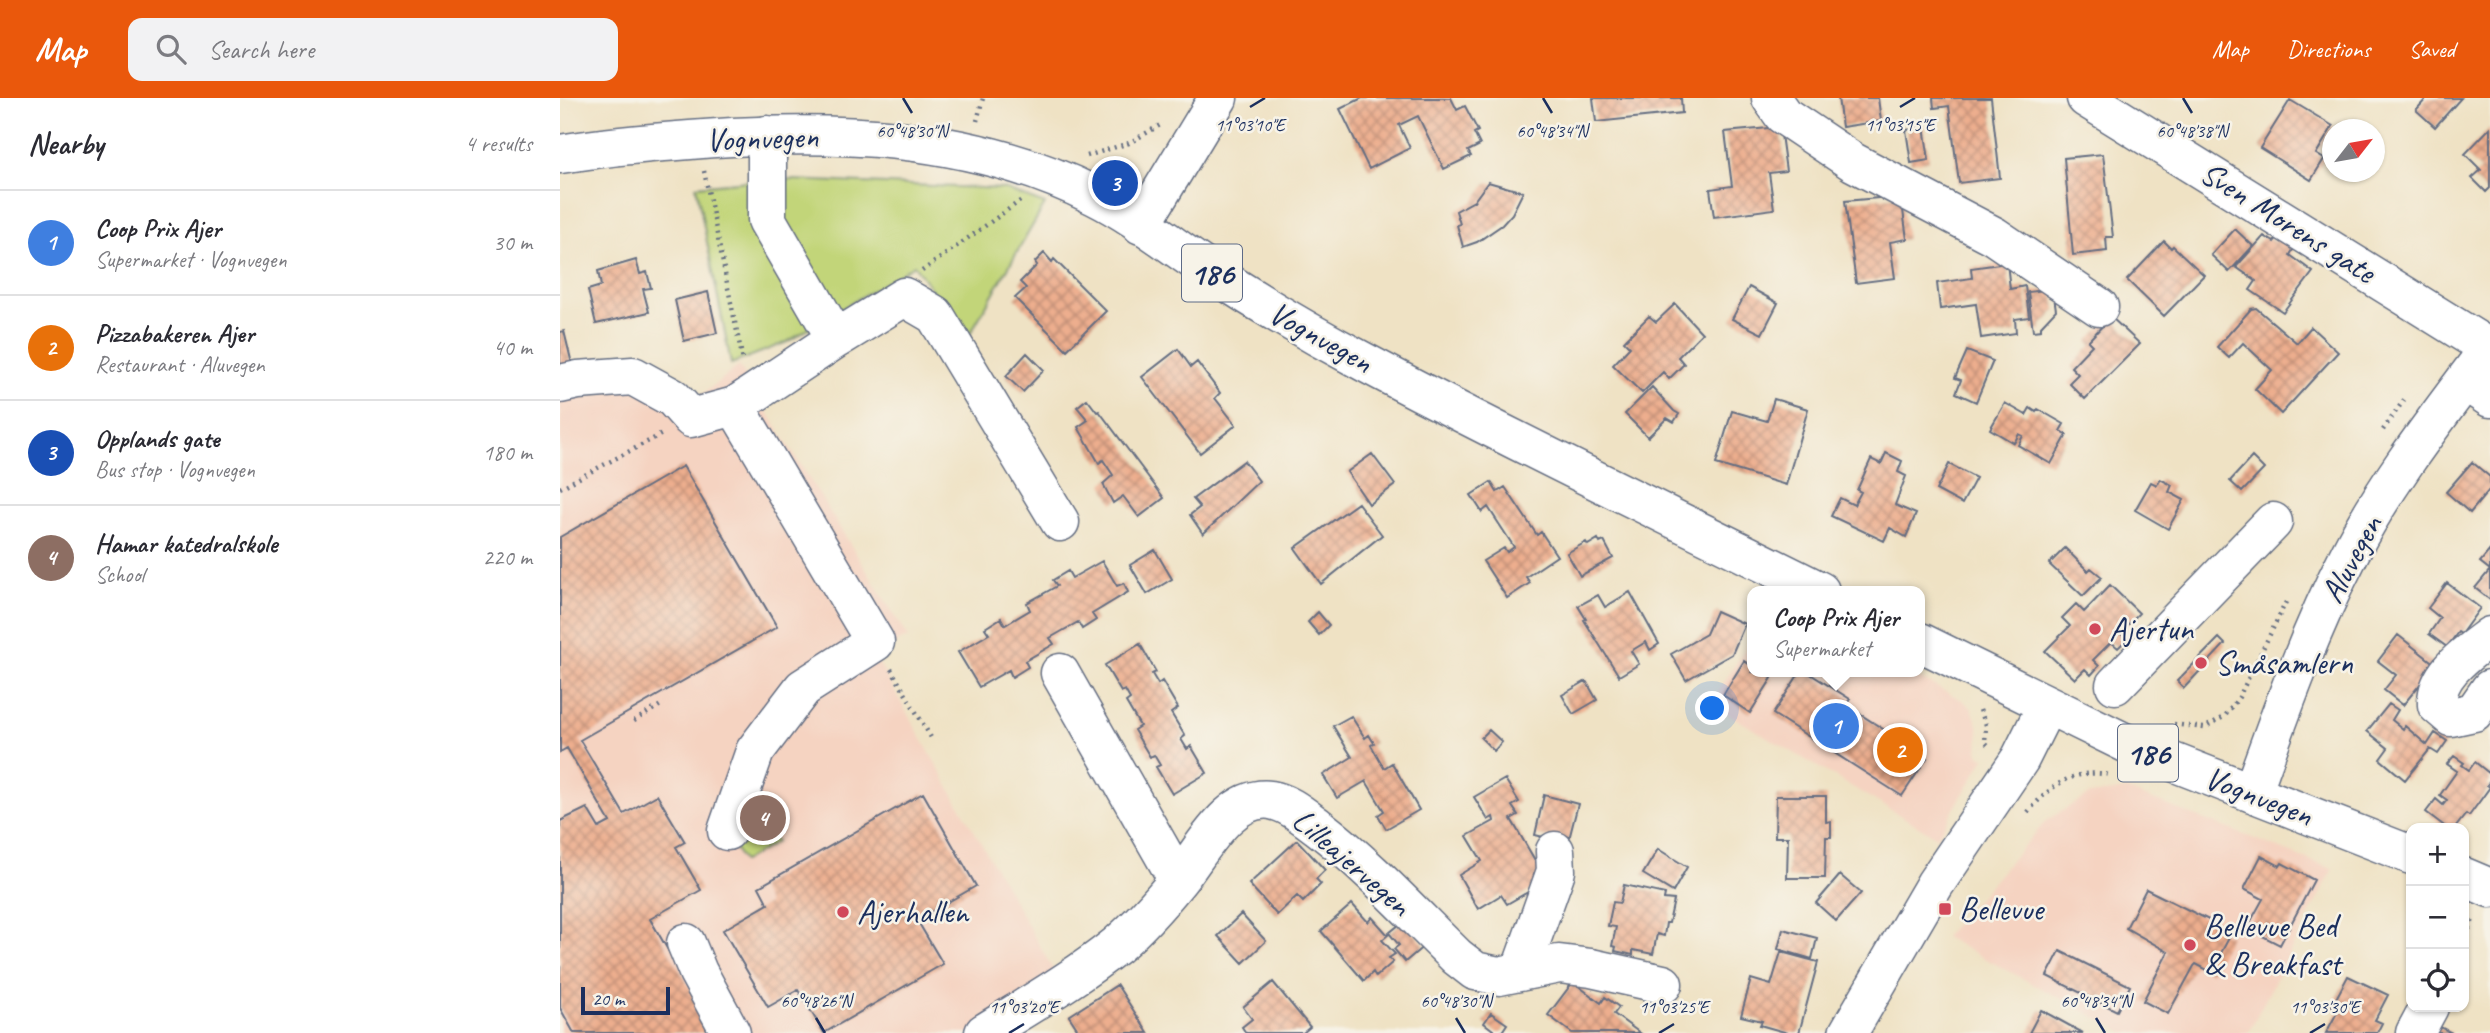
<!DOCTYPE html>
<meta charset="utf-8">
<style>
body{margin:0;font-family:Caveat,sans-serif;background:#f2f2f3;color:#2b2b33}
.controls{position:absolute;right:21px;bottom:21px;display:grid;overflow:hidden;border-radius:14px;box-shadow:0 2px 5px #0004}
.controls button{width:63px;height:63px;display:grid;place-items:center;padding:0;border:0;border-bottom:2px solid #e1e1e2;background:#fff;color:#2b2b33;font:35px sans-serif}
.compass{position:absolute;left:1762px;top:21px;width:63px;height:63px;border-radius:50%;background:#fff;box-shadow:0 2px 5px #0004;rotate:59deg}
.scale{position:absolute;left:21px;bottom:18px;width:89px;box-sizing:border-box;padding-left:7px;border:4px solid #1b2f5e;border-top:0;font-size:19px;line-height:24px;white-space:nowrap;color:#1b2f5e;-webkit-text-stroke:5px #f7f3e8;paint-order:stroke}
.you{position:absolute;left:1153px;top:611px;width:24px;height:24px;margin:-18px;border:5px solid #fff;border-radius:50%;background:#1a73e8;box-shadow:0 0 0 10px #1a73e833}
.badge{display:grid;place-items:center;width:46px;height:46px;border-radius:50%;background:#ea580c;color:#fff;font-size:23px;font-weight:700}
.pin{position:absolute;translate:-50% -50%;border:4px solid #fff;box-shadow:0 2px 7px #0006}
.popup{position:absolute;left:1187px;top:488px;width:178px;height:91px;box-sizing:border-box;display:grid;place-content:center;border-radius:14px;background:#fff;filter:drop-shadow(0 2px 5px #0005);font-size:23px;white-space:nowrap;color:#7c7c81}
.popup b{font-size:26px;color:#2b2b33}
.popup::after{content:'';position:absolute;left:50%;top:100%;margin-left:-14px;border:14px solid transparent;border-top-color:#fff}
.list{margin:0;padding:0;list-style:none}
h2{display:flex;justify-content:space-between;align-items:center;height:91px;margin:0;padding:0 28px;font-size:30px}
h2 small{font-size:23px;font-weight:400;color:#7c7c81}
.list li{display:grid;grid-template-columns:46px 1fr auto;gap:21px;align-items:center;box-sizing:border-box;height:105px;padding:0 28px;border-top:2px solid #e1e1e2}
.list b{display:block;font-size:26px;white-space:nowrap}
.list p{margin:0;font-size:23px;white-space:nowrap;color:#7c7c81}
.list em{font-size:23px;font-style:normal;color:#7c7c81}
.icon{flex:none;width:38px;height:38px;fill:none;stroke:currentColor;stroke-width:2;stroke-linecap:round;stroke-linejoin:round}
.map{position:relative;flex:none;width:1930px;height:935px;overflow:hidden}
header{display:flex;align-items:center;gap:42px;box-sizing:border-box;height:98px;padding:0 35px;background:#ea580c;color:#fff}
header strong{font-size:33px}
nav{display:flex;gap:38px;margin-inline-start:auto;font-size:24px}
.search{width:490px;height:63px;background:#f2f2f3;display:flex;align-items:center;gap:18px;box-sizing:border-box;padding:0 24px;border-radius:14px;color:#7c7c81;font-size:26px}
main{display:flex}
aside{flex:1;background:#fff}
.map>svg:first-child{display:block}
</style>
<header>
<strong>Map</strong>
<div class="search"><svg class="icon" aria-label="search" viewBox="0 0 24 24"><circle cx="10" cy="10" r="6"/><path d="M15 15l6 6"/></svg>Search here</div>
<nav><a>Map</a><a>Directions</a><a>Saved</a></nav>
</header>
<main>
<aside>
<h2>Nearby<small>4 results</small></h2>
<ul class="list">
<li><span class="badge" style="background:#3f7fe0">1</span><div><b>Coop Prix Ajer</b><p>Supermarket · Vognvegen</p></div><em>30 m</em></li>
<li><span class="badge" style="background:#e8710a">2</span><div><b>Pizzabakeren Ajer</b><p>Restaurant · Aluvegen</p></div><em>40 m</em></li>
<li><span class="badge" style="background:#1a4fb4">3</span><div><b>Opplands gate</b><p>Bus stop · Vognvegen</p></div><em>180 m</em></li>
<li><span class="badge" style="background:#8d6e63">4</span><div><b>Hamar katedralskole</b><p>School</p></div><em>220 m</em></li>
</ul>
</aside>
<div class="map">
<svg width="1930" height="935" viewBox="0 0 1930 935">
<defs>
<pattern id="building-cross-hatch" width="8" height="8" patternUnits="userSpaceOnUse" patternTransform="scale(1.75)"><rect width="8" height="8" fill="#edae8e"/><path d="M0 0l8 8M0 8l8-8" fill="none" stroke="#bf8e77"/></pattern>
</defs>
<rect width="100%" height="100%" fill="#f7f3e8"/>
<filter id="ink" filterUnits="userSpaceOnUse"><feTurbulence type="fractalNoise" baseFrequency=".0143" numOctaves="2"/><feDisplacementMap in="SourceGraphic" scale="14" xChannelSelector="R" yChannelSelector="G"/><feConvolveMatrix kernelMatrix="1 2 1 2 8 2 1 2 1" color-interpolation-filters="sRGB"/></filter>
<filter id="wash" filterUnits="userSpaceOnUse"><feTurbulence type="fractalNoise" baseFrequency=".00686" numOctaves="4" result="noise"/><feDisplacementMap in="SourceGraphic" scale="28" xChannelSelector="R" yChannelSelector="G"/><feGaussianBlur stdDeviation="1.57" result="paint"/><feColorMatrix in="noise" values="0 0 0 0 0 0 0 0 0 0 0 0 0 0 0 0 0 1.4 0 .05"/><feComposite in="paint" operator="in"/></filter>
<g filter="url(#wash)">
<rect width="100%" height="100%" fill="#efe2c4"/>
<path fill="#f5d3c1" d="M179,268L348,539L314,557L499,882L416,935H0V301L75,291L119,314Z
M1192,539V574H1347L1402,602L1412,611L1419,630L1418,656L1425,660L1377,739L1151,606Z
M1567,692L1773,771L1688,935H1566L1384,839L1487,722L1529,697Z"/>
<path fill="#c2d579" stroke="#6e826c" stroke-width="2" d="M209,81L444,91L485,106L407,241L354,167L227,244L171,266L136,88Z
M190,701L216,744L183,764L157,721Z"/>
<g id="blocks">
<path fill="url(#building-cross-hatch)" d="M802,0H891L897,12L905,8L918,33L914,35L920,47L908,53L911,58L884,71L858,18L839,27L850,50L809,71L780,11Z
M1033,0H1121L1122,15L1036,24Z
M1278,0H1318L1321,23L1282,29Z
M1373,0H1431L1440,80L1399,85L1389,8L1374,10Z
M1867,0H1901L1875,29L1856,12Z
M1730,2L1773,28L1756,56L1764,61L1751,82L1700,50Z
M1220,29L1226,73L1209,75L1214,111L1154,119L1150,91L1172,88L1165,34Z
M1364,29L1369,62L1351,65L1346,32Z
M1930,30V90L1926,94L1912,80L1921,72L1905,56Z
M1543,56L1553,139H1546L1547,153L1513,157L1504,60Z
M928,84L963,94L952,116L942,127L917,144L903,149L897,127L900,126L896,113L914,103Z
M1341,98L1347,141L1330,144L1335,180L1296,185L1285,103Z
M1675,131L1693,148L1669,174L1651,157Z
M1704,138L1714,144L1718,139L1734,150L1730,157L1753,174L1723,214L1690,192L1696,183L1676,169Z
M1604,143L1611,150L1613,148L1644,177L1604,218L1567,182Z
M484,155L492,164L494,161L546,213L507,252L455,200L466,190L460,184L477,167L475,164Z
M76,162L80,176L87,174L91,190L83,191L89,214L36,226L28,192L41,188L38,173Z
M1447,165L1450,191L1465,188L1469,219L1455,221L1456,235L1421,240L1416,206L1380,211L1377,185L1412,180L1411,170Z
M1189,189L1218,205L1202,236L1172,221Z
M1493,191L1496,212L1481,228V232L1473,233L1468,194Z
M148,194L157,235L124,243L115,202Z
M1115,206L1142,235L1118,259L1124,266L1109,281L1103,274L1082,295L1053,267L1070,249L1064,243L1089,218L1096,224Z
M1696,210L1737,245L1751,229L1778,254L1721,316L1695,291L1712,272L1683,245L1669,260L1657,249L1691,211Z
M1551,219L1580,246L1525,301L1509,285L1518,276L1511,269L1532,247L1528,243Z
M4,233L12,266L0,269V234Z
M618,251L631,269L637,264L660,295L655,300L676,327L640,355L582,279Z
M1407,253L1433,263L1416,304L1396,295L1401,282L1395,280Z
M467,255L484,272L463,294L446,278Z
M1092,289L1114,313L1119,316L1114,324L1107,320L1088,339L1065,316Z
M527,301L537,314L539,313L604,400L579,419L563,398L553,405L543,386L553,377L543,362L539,365L518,329L528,322L517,309Z
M1214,301L1248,311L1226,387L1156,366L1172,313L1207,323Z
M1445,305L1466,317L1470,310L1476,314L1478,311L1504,326L1500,333L1507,337L1491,366L1458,347L1463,338L1459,336L1454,345L1430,331Z
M1326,355L1342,363L1338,374L1346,378L1335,407L1356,416L1346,439L1330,430L1324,443L1271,418L1280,400L1294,407L1301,394L1297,392L1311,361L1321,366Z
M812,356L835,387L809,406L787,374Z
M1692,359L1704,371L1682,394L1670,383Z
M684,363L699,383L643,436L630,417L640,409L633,401Z
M1912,364L1930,379V391L1910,415L1886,394Z
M1389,366L1416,380L1402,406L1376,392Z
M123,368L217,529L20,642L64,716L97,697L125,744L116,749L141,792L90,821L156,935H14L0,910V723L27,710L39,730L50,724L7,650L0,654V439Z
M1600,381L1612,387L1609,394L1624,402L1608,431L1575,412L1591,384L1597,387Z
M931,384L937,394L945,389L977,437L981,434L997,458L966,479L970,485L947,500L923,463L944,450L947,454L954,449L928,409L922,414L911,397Z
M798,405L822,437L761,486L735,450Z
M1038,441L1040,445L1044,443L1053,460L1020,478L1007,455L1026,444L1028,447Z
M1505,450L1528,473L1531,470L1542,479L1523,498L1489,466Z
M595,452L612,481L587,496L570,467Z
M1930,452V502L1915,490L1930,472L1920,464Z
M542,463L557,488L564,485L568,494L532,516L536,522L522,531L518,524L490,540L494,546L465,563L468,569L452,579L449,572L419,589L398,554L429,536L425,530L441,520L445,527L470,512L467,505L497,488L493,482L508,473L512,480Z
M1887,485L1920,510L1901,536L1898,534L1887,549L1869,536L1880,520L1868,510Z
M1550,487L1579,515L1560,535L1567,541L1558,550L1551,544L1533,562L1539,568L1531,577L1525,571L1515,581L1485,553L1510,528L1502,520L1516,506L1524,514Z
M1070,494L1099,546L1090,552L1086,544L1071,553L1079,566L1059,578L1024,522L1026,521L1018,508L1038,497L1045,509Z
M1156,513L1185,526L1172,556L1126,582L1111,556L1146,536Z
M758,514L769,527L759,537L748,524Z
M1838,537L1876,567L1843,607L1824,592L1836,577L1818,563Z
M1659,540L1665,546L1624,590L1617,583Z
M580,546L596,574L592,576L598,586L602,583L618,610L611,615L625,638L621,641L627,651L631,648L647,675L612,696L596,669L600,667L594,657L590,659L574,632L580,628L566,604L570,601L565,592L561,594L545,567Z
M1184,563L1192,568V574H1202L1212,580L1190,615L1163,597Z
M1240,574H1247L1290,601L1286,607L1334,638L1337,632L1361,647L1357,653L1367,660L1342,698L1213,616Z
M1026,583L1037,602L1013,616L1002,597Z
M1829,606L1838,612L1832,622L1843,631L1845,628L1867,647L1875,635L1887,643L1878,656L1870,651L1845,682L1820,661L1828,650L1807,633Z
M791,618L805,640L809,637L814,645L811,647L824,670L832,665L859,712L826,731L818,717L824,713L806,683L777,700L763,677L792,659L773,628Z
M929,632L942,644L934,653L921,640Z
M1894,658L1904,665L1902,667L1909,672L1915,664L1930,676V683L1927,687L1930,689L1909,718L1906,716L1895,730H1887L1866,714L1876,701L1883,707L1887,702L1880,697L1897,673L1887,666Z
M945,681L959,704L952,708L958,717L951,721L987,783L947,806L941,797L918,811L899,777L922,763L907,738L934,723L933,719L928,722L914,699Z
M363,695L416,788L357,822L383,866L264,935L238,892L208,909L163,832L208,806L199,789Z
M984,697L1018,706L1008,745L975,737Z
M1216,698H1266V724L1271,723V739H1266L1265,780H1227L1228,739H1215Z
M737,742L765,772L756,781L761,786L743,804L737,798L717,817L689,786Z
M1098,751L1127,769L1113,794L1083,776Z
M1701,758L1720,768L1722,765L1754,782L1720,847L1687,830L1703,801L1684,791Z
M1280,777L1301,795L1276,823L1256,805Z
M1064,787L1105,796L1104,801L1114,802L1109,825H1106L1104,838L1097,836L1093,856L1073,852V857L1055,853L1056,849L1052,848L1056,829L1048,828L1053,804L1060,805Z
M1586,791L1657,826L1655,831L1670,838L1651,874L1636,866L1634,868L1608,916L1583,903L1608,854L1566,830Z
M792,806L808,824L812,819L828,837L822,842L835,856L829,860L833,864L816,879L813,874L804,883L761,833Z
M681,816L706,843L683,865L658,838Z
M844,823L865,847L845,864L834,851L839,847L829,835Z
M1223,831L1257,840L1252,861L1218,851Z
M1500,853L1570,888L1557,913L1487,878Z
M1221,854L1258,864L1239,935H1228L1200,927L1202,923L1181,918L1191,881L1211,887Z
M1788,878L1828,897L1815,922L1822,925L1817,935H1766L1779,911L1772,908Z
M713,884L750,929L743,935H686L682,929L692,921L683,909Z
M1013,884L1041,905L1045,899L1059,909L1054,916L1080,935H1012L988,917Z
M557,887L588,935H520L509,918Z
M1481,912L1523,935H1469Z
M931,915L947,926L941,935H937L924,925Z
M1878,928L1892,935H1874Z"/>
</g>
</g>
<g filter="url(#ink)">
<use href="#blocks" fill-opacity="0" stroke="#656e82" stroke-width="2"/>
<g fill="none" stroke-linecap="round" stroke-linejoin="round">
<g stroke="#656e82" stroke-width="41">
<path id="minor" d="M1211,0L1223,17L1293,64L1434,138L1539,209
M1526,0L1929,250
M207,37V122L276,241L344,199L375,217L500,424
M581,127L658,0
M1905,283L1930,300
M0,286L18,282L73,278L113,300L131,320L175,308L276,241
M1930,538C1908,555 1875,576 1877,607L1891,619L1914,614L1930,591
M500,575L618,782
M1555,587L1713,424
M167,733L195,653L243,590L315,544L175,308
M126,845L138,874L171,935
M960,874L996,773L995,753
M424,935C469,907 516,880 557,847C578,829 602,802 619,781C642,753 669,696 711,702C729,705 743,718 757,728C808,767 851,814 897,859L915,873L939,878L999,866L1031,870L1103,886
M1855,935L1869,909"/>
</g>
<g stroke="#656e82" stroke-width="41">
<path id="major" d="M0,56C43,49 87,45 130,42C267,31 409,34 535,98C575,118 612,148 650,173C700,206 751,236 804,264C954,344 1108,417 1260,493
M1360,544L1572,648L1851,757
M1692,695C1721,614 1750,532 1790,455C1828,381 1881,315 1930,249
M1904,779L1930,790
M1288,935L1375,786L1460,661L1487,607"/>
</g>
<path stroke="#656e82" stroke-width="4.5" stroke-dasharray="2 5" stroke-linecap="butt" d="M417,23L423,0
M527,58L569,45L602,26
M144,73L183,263
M362,173L460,103
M1823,332L1846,299
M0,390L102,336
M331,571L373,643
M1420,612L1426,627L1425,644L1428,647
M74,623L104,605
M1614,626L1644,630L1665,618L1679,599L1726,504
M1468,714C1491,687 1514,670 1550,677
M1904,844L1914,819"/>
<use href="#minor" stroke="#fff" stroke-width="38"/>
<use href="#major" stroke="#fff" stroke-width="38"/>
</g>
</g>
<path fill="none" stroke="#1b2f5e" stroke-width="2.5" d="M343,0L352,15M983,0L992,15M1623,0L1632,15M690,9L705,0M1340,9L1355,0M256,920L265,935M896,920L905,935M1536,920L1545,935M449,935L464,926M1099,935L1114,926M1750,935L1765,926"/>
<g fill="#d1495b" stroke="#f7f3e8" stroke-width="2.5">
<circle cx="1535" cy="531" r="7"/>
<circle cx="1641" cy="565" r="7"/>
<rect x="1378" y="804" width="14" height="14" rx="3.5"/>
<circle cx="283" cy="814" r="7"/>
<circle cx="1630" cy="847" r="7"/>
</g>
<g text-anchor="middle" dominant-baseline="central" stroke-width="5" stroke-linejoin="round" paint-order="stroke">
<g fill="#f7f3e8" stroke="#5d6a87" stroke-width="2">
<rect x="622" y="146.5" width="60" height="57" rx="5"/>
<rect x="1558" y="626.5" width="60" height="57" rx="5"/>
</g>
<g font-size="32" font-weight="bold" fill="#1b2f5e">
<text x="652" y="175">186</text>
<text x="1588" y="655">186</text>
</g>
<g font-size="33" fill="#1b2f5e" stroke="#f7f3e8">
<text transform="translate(202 40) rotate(-2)">Vognvegen</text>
<text transform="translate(1728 124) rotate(32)">Sven Morens gate</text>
<text transform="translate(761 239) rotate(29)">Vognvegen</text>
<text transform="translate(1791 461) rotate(-62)">Aluvegen</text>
<text transform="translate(1699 698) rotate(21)">Vognvegen</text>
<text transform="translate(792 764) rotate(41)">Lilleajervegen</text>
</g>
<g font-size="33" fill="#1b2f5e" stroke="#f7f3e8" text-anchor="start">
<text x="1549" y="531">Ajertun</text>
<text x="1655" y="565">Småsamlern</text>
<text x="1399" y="811">Bellevue</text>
<text x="297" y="814">Ajerhallen</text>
<text x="1644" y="828">Bellevue Bed<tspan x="1644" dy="38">&amp; Breakfast</tspan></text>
</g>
</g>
<g font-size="18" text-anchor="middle" fill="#1b2f5e" stroke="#f7f3e8" stroke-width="5" stroke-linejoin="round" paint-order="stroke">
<text x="690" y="33">11°03'10"E</text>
<text x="1340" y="33">11°03'15"E</text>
<text x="352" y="39">60°48'30"N</text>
<text x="992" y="39">60°48'34"N</text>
<text x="1632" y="39">60°48'38"N</text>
<text x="256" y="909">60°48'26"N</text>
<text x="896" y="909">60°48'30"N</text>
<text x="1536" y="909">60°48'34"N</text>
<text x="464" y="915">11°03'20"E</text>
<text x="1114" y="915">11°03'25"E</text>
<text x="1765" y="915">11°03'30"E</text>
</g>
</svg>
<div class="controls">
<button>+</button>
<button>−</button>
<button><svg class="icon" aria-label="locate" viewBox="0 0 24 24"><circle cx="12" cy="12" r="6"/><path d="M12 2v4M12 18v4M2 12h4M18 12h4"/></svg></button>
</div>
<svg class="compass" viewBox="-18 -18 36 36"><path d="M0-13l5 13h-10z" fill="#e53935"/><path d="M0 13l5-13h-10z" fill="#7c7c81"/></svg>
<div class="scale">20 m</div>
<div class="you"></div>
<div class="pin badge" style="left:1276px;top:628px;background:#3f7fe0">1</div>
<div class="popup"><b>Coop Prix Ajer</b>Supermarket</div>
<div class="pin badge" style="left:1340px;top:652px;background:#e8710a">2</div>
<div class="pin badge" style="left:555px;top:85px;background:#1a4fb4">3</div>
<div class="pin badge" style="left:203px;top:720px;background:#8d6e63">4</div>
</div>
</main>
